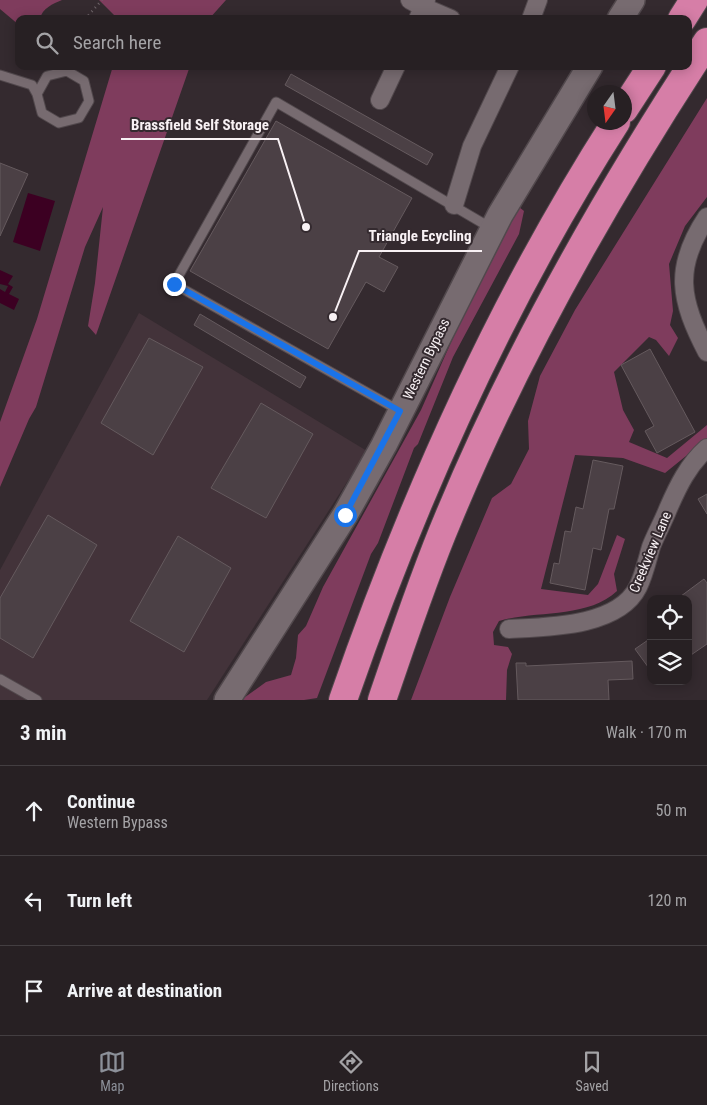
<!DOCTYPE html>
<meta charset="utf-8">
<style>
body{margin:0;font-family:"Roboto Condensed",sans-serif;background:#332d30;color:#f1f3f6}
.controls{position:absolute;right:15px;bottom:15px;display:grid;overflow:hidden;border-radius:10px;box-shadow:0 2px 12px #0003}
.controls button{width:45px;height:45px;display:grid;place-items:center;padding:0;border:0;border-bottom:1px solid #433e41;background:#272023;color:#f1f3f6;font:25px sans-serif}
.compass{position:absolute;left:587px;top:85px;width:45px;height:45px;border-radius:50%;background:#272023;box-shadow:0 2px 12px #0003;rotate:194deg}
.stop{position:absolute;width:15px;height:15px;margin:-11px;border:4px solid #1a73e8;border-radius:50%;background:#fff}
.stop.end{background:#1a73e8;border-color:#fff;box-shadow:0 1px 5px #0008}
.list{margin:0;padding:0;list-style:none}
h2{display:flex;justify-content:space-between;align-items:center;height:65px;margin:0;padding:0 20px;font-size:21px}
h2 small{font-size:16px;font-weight:400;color:#a4a3a6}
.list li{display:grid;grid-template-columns:32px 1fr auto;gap:15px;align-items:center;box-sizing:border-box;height:90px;padding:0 20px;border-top:1px solid #433e41}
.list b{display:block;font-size:19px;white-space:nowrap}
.list p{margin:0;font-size:16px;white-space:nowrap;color:#a4a3a6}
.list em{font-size:16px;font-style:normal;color:#a4a3a6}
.icon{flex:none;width:28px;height:28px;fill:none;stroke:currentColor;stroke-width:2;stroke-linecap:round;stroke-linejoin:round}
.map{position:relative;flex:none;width:707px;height:700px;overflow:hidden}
.search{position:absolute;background:#272023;box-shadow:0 2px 12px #0003;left:15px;right:15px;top:15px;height:55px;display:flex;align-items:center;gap:12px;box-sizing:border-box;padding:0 18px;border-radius:10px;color:#a4a3a6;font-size:19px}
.sheet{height:335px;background:#272023}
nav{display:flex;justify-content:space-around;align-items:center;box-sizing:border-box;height:70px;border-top:1px solid #433e41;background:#272023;font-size:14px;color:#a4a3a6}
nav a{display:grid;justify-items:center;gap:2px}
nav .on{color:#8c9099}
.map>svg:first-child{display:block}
</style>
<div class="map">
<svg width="707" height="700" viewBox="0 0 707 700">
<rect width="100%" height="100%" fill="#342a2f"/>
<path fill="#43333a" d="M139,313L367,451L207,700H0V570Z"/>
<path fill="#7f3c5d" d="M0,0H62C53,4 42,8 40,19H19V25L0,9Z
M99,0H226L209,19H118Z
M113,66H190L96,335L88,326L95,283L103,207L85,247L36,407L29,419L0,487V422L37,319Z
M707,98V197L685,226L669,264L673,311L670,325L678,338L669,356L656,340L649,337L614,372L623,410L634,430L629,442L667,458L707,425V439L665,473L623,458L575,455L541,589L588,595L598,584L617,535L625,539L614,574L617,591C587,619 536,610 499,621L493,632L494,645L508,647L512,654L507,670L506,700H411L450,597L492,498L511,484L529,449L528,421L540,376L575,310Z
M519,207L524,211L519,234L453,357L418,444L414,448L378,543L371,554L317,698L304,700H241L266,682L291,675L296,658L298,635L306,626L323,587L421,410L464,313Z"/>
<path fill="#3c0022" d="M28,193L55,201L40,251L13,242Z
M0,270L13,276L8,284L13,287L9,294L19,299L14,310L0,303V289L5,292L8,286L0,284Z"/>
<path fill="#4b4045" stroke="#655a5e" d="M291,74L433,154L427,165L285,85Z
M276,121L412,198L379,257L398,267L384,292L366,282L328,349L190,271Z
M0,163L28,174L0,236Z
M200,314L306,377L300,388L194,325Z
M149,338L203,367L153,455L101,423Z
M650,349L695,432L657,453L645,431L654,426L621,365Z
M261,403L313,434L266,518L211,488Z
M593,460L623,466L614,509H609L601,550L593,548L585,590L550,583L554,563L559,564L565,531L571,532L576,507L583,509Z
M707,494V514L698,499Z
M48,515L97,545L33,658L0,638V598Z
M178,536L231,568L184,652L130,621Z
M704,579L707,583V644L688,657V599H677Z
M651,638V671L635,649Z
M632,661L633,679L608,680L609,700H518L516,663H526V666Z"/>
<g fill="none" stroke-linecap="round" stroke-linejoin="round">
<g stroke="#51484c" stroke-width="11">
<path id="lane" d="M0,75L32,85L37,94L42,113L59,123L79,118L89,101L84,81L67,71L47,76L37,94
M400,411L174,284L276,102L491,228
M0,679L37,700"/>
</g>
<g stroke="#51484c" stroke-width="20">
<path id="street" d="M410,0L423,7L418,19
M426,0L423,7L451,19
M531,19L538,0
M380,100L396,66
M454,205L472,146L510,66
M707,217C673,268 680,300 707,352
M509,629C547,627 618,627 638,587C644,575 647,561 651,547C656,534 663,522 668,509C678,486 688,465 707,448"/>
</g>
<g stroke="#51484c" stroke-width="28">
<path id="secondary" d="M620,19L632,0
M227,700L345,515L384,445L500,215L590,66"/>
</g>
<g stroke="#51484c" stroke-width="30">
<path id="highway" d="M682,19L694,0
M624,109L652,66
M343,700C413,498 500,303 616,122
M382,700C403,639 423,578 448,519C517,352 608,193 707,42"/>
</g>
<path stroke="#70676b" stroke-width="2.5" stroke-dasharray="1 4" stroke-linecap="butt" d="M85,19L102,0"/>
<use href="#lane" stroke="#776b70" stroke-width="9"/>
<use href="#street" stroke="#776b70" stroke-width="18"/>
<use href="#secondary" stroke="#776b70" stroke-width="25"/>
<use href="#highway" stroke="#d67ea7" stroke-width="28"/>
</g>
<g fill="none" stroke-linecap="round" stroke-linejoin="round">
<path stroke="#1a73e8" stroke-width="6" d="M174,284L400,411L345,515"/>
</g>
<g text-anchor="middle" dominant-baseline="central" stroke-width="4" stroke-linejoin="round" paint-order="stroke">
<g font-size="14" fill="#f8f1f4" stroke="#342a2f">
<text transform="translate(426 359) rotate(-64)">Western Bypass</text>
<text transform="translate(650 552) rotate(-67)">Creekview Lane</text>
</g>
</g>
<path fill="none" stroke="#f8f1f4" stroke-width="2" d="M306 227L278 139H121M333 317L359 251H482"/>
<g fill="#f8f1f4" stroke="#342a2f" stroke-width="2">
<circle cx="306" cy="227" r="5"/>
<circle cx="333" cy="317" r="5"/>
</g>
<g font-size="15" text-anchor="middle" font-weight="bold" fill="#f8f1f4" stroke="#342a2f" stroke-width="4" stroke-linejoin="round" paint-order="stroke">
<text x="200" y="130">Brassfield Self Storage</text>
<text x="420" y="241">Triangle Ecycling</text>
</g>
</svg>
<div class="controls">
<button><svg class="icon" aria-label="locate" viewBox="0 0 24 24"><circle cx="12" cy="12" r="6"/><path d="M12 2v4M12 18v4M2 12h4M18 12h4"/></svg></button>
<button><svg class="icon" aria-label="layers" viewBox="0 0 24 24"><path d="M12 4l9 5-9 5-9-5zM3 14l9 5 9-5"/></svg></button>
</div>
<svg class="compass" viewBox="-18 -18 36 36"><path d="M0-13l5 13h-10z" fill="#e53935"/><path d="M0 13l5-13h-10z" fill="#a4a3a6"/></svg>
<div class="stop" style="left:345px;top:515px"></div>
<div class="stop end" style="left:174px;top:284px"></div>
<div class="search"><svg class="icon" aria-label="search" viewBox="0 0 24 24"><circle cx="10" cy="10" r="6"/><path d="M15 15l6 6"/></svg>Search here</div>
</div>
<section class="sheet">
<h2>3 min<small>Walk · 170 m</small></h2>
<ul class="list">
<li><svg class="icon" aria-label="ahead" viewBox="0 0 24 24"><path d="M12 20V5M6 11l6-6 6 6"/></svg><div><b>Continue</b><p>Western Bypass</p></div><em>50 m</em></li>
<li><svg class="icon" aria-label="left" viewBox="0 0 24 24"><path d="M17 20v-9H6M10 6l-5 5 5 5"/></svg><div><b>Turn left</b></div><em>120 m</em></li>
<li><svg class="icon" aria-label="arrive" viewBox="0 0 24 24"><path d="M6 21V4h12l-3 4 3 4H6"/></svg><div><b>Arrive at destination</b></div></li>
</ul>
</section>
<nav>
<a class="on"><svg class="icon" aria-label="map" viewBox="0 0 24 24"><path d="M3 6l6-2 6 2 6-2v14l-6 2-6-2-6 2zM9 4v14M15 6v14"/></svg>Map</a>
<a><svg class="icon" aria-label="directions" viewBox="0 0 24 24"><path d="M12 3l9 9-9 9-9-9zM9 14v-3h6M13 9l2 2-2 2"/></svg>Directions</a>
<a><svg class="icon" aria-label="saved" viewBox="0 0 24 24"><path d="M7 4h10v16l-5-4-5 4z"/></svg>Saved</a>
</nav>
